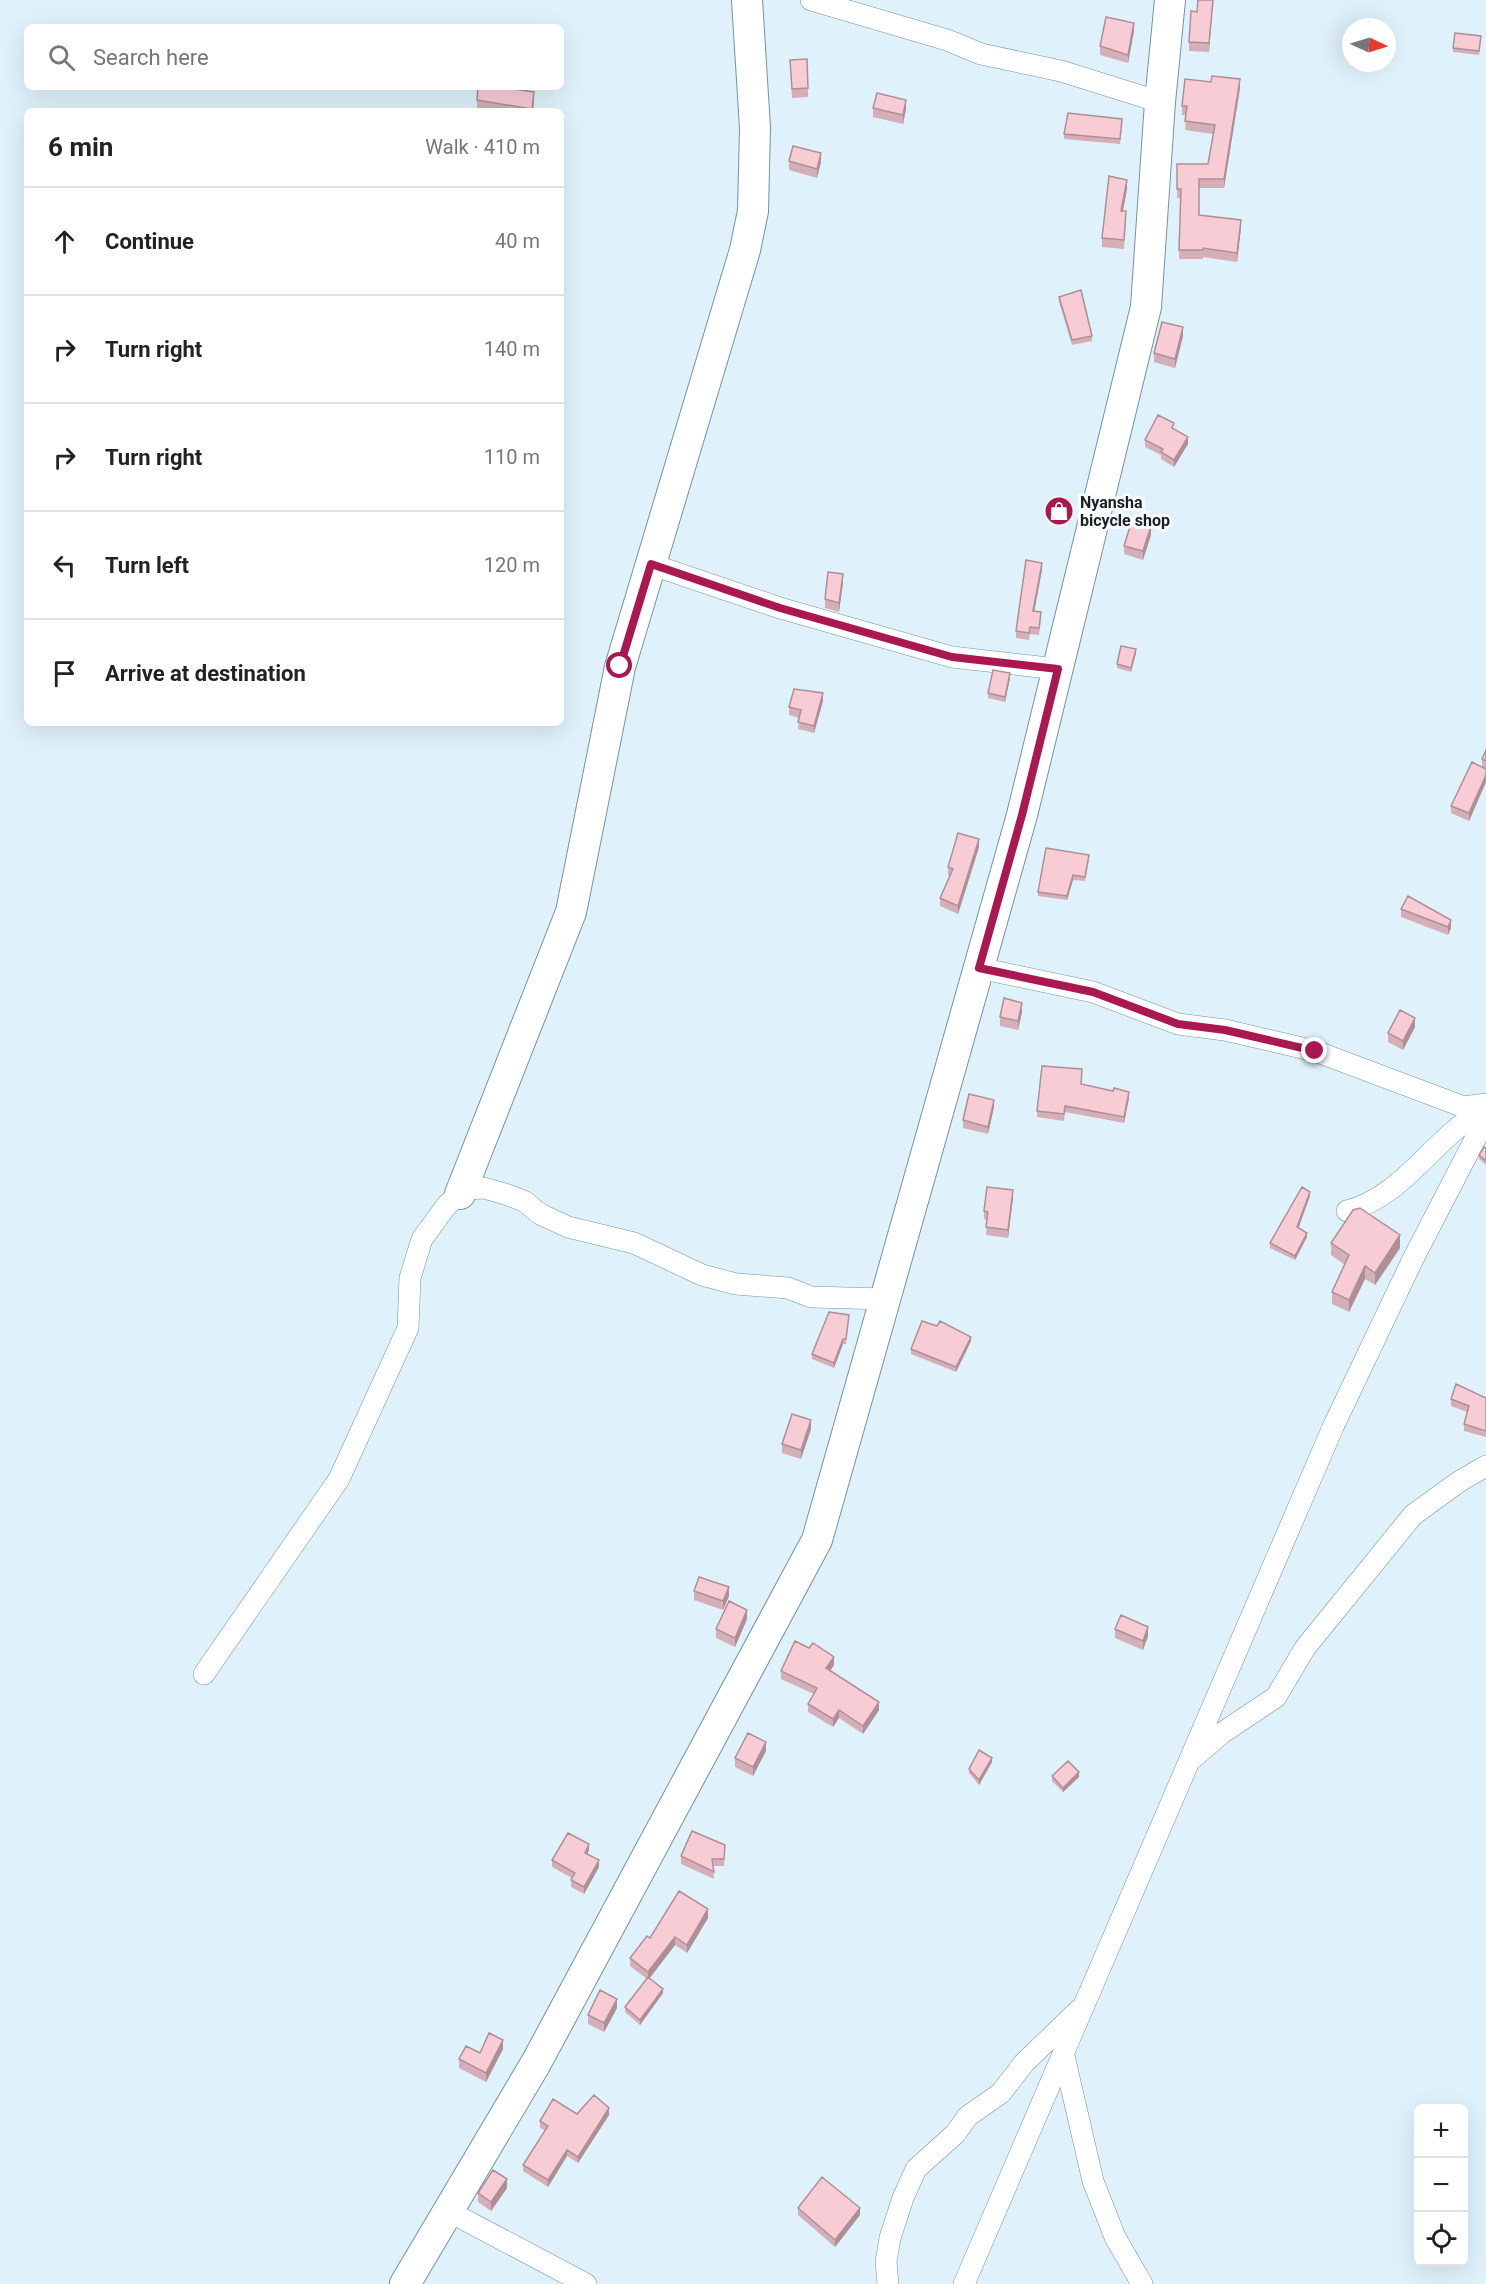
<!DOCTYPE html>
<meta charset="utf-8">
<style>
body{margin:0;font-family:Roboto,sans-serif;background:#f2f2f2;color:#222}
.controls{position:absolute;right:18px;bottom:18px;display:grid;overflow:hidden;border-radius:9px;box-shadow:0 6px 24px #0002}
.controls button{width:54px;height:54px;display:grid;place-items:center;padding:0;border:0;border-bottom:2px solid #e0e0e0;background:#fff;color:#222;font:30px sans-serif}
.compass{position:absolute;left:1342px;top:18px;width:54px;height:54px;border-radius:50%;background:#fff;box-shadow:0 6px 24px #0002;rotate:94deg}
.stop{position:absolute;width:18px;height:18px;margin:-14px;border:4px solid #a91851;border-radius:50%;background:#fff}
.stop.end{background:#a91851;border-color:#fff;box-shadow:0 2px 6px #0008}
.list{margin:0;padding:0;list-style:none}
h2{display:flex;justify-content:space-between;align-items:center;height:78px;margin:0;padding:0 24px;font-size:26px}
h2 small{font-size:20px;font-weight:400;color:#767676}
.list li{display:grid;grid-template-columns:39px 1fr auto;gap:18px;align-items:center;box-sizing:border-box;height:108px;padding:0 24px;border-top:2px solid #e0e0e0}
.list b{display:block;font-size:22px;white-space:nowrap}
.list em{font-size:20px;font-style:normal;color:#767676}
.icon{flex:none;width:33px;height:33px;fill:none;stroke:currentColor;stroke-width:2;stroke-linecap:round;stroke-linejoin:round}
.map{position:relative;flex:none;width:1486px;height:2284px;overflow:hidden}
.search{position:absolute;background:#fff;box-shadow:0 6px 24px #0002;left:24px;top:24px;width:540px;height:66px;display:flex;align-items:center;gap:15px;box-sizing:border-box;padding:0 21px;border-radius:9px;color:#767676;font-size:22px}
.panel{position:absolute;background:#fff;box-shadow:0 6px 24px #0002;left:24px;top:108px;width:540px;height:618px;border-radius:9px}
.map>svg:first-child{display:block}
</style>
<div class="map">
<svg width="1486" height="2284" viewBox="0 0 1486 2284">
<rect width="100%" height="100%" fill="#dff2fb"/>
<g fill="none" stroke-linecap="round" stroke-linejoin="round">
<g stroke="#7593a1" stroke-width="22">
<path id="street" d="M811,0L947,40L981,54L1061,71L1160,102
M650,564L780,608L952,657L1057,669
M979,968L1093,992L1178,1024L1225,1030L1315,1051L1464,1107L1486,1104
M1347,1211C1393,1199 1420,1160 1455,1130C1464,1122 1476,1115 1486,1108
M204,1674L339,1479L408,1328L410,1278L422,1239L447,1205L466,1189L484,1188L505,1194L524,1201L540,1214L568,1227L634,1243L702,1275L736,1284L788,1288L811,1297L885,1299
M1193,1758L1222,1733L1276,1697L1305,1648L1413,1515L1460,1481L1486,1466
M1064,2056L1093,2181L1115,2237L1142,2284
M448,2211L586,2284
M888,2284L886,2262L890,2238L903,2198L916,2169L955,2134L968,2116L1001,2093L1024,2063L1080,2009
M964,2284L1333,1427L1413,1259L1486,1118"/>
</g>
<g stroke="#7593a1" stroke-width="32">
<path id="secondary" d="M460,1194L571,912L620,667L745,250L753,211L755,128L747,0
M405,2284L536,2063L817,1540L1022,815L1146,307L1160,102L1170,0"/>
</g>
<use href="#street" stroke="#fff" stroke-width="21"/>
<use href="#secondary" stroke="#fff" stroke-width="30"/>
</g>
<path fill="#d5afb7" d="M1198,0H1213L1209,52L1189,51V42L1197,12Z
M1134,31L1128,63L1100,55V46Z
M1481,40L1479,55L1453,52V48Z
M790,60L808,88V97L792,98Z
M1240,88L1224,188H1199V215L1241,228L1237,262L1203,257V259H1179L1181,198H1177V164H1208L1213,134L1185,130L1186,115H1182V106Z
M477,100L534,101L533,111H487L477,109Z
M873,108L906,109L903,124L873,117Z
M1122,124L1120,144L1064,139V134Z
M789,161L821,162L817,178L789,170Z
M1127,189L1123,211L1126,220L1124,249L1102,247V238Z
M1059,297L1092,336V341L1072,345L1059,302Z
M1183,336L1175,368L1154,362V353Z
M1174,429L1188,444L1174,467L1161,459V455L1145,447V440Z
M1151,535L1143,560L1124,554V546Z
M1042,570L1034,611L1041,619L1039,635L1030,634L1029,640L1016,638V631Z
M843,583L839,612L825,608V599Z
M1136,653L1131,672L1117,668V664Z
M1010,678L1005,702L988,698V693Z
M823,701L814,733L798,729L799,718L789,715V707Z
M1486,750V782L1469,821L1451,813V806L1482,767V759Z
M979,847L958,914L940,906V898L950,876L948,875V867Z
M1089,860L1085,881L1073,880L1067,900L1038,896V892Z
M1401,909L1451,928L1448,935L1401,917Z
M1022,1012L1018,1030L1000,1026V1017Z
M1415,1027L1403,1050L1388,1042V1033Z
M1081,1084L1129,1098L1124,1123L1065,1112L1064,1121L1037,1117V1111Z
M994,1107L988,1134L963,1128V1120Z
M1486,1148V1165L1479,1159V1155Z
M1310,1196L1298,1228L1307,1237L1295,1260L1270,1248V1243Z
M1013,1198L1008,1238L986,1235L987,1220L984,1219V1211Z
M1331,1243L1400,1248L1375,1285L1365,1279L1349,1312L1332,1304V1292L1345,1265L1331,1255Z
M849,1319L846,1344H843L834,1368L812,1359V1354Z
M937,1326L971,1341L956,1372L911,1354V1349Z
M1486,1398V1437L1464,1431V1424L1467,1412L1451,1406V1399Z
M811,1429L801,1459L782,1453V1444Z
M694,1591L729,1596L723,1610L694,1600Z
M747,1619L735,1647L716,1638V1629Z
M1115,1629L1148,1636L1143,1650L1115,1638Z
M834,1665L830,1671L879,1710L863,1734L839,1718L833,1727L808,1712V1704L814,1694L781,1679V1671Z
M766,1751L753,1776L735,1767V1758Z
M992,1762L979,1785L969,1773V1769Z
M1052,1776L1079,1777L1063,1792L1052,1781Z
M725,1845L724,1866H713L714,1879L681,1864V1856Z
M589,1850L587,1854L599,1867L584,1894L571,1887V1880L572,1878L552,1867V1860Z
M708,1918L687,1953L675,1945L650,1978L663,1993L640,2025L625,2012V2007L647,1979L630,1966V1958L650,1938Z
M617,2008L604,2032L588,2024V2015Z
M503,2049L486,2082L459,2068V2059L480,2053Z
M577,2114L609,2115L578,2163L567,2156L548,2187L523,2171V2165L545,2130L540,2128V2121Z
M507,2188L491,2211L478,2202V2193Z
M798,2208L860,2215L835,2247L798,2215Z"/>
<path fill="#ae8f95" d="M1213,0L1209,52V43Z
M1134,23V31L1128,63V55Z
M1240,79V88L1224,188V179Z
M534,92V101L533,111H532Z
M906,100V109L903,124V115Z
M821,153V162L817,178V169Z
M1127,180V189L1121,220V211Z
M1241,220V228L1237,262V253Z
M1183,327V336L1175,368V359Z
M1188,437V444L1174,467V460Z
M1151,526V535L1143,560V551Z
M1042,563V570L1033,618V611Z
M843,574V583L839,612V603Z
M1136,649V653L1131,672V668Z
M1010,673V678L1005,702V697Z
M823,693V701L814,733V726Z
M1486,775V782L1469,821V813Z
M979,839V847L958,914V906Z
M1073,875V880L1067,900V896Z
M1451,920V928L1448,935V927Z
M1022,1003V1012L1018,1030V1021Z
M1415,1018V1027L1403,1050V1041Z
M1129,1092V1098L1124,1123V1117Z
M994,1100V1107L988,1134V1127Z
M1013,1190V1198L1008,1238V1230Z
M1310,1192V1196L1297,1232V1227Z
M1307,1233V1237L1295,1260V1256Z
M1400,1235V1248L1375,1285V1273Z
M1365,1266V1279L1349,1312V1300Z
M971,1337V1341L956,1372V1367Z
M843,1339V1344L834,1368V1363Z
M811,1420V1429L801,1459V1450Z
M729,1587V1596L723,1610V1601Z
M747,1610V1619L735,1647V1638Z
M1148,1627V1636L1143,1650V1641Z
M834,1657V1665L826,1676V1668Z
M879,1702V1710L863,1734V1726Z
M839,1710V1718L833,1727V1719Z
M766,1742V1751L753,1776V1767Z
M992,1758V1762L979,1785V1780Z
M1079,1772V1777L1063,1792V1788Z
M589,1844V1850L585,1860V1853Z
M599,1860V1867L584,1894V1887Z
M708,1909V1918L687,1953V1945Z
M675,1937V1945L648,1980V1972Z
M663,1989V1993L640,2025V2020Z
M617,1999V2008L604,2032V2023Z
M503,2040V2049L486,2082V2073Z
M609,2108V2115L578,2163V2157Z
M567,2150V2156L548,2187V2180Z
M507,2179V2188L491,2211V2202Z
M860,2208V2215L835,2247V2240Z"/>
<path fill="#f8ccd5" stroke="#ae8f95" stroke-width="1.5" d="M1198,0H1213L1209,43L1189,42L1191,11L1197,12Z
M1106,17L1134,23L1128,55L1100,46Z
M1455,33L1481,36L1479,51L1453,48Z
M807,59L808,88L792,89L790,60Z
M1212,76L1240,79L1224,179H1199V215L1241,220L1237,253L1203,248V250H1179L1181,189H1177V164H1208L1215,125L1185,121L1187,106H1182L1185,79L1211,82Z
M478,87H499L534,92L532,109L477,100Z
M877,93L906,100L903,115L873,108Z
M1068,113L1122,119L1120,139L1064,134Z
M793,146L821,153L817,169L789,161Z
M1109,176L1127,180L1121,211H1126L1124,240L1102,238Z
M1081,290L1092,336L1072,340L1059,297Z
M1162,322L1183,327L1175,359L1154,353Z
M1158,415L1174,423L1172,428L1188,437L1174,460L1161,452L1163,449L1145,440Z
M1132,520L1151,526L1143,551L1124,546Z
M1026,560L1042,563L1033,611L1041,612L1039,628L1030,627L1029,633L1016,631Z
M828,572L843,574L839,603L825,599Z
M1121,646L1136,649L1131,668L1117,664Z
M993,670L1010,673L1005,697L988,693Z
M794,689L823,693L814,726L798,722L801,710L789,707Z
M1486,750V761L1482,759Z
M1472,762L1486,769V775L1469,813L1451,806Z
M958,833L979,839L958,906L940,898L953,869L948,867Z
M1046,848L1089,855L1085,877L1073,875L1067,896L1038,892Z
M1408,896L1451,920L1448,927L1401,909Z
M1004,998L1022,1003L1018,1021L1000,1017Z
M1400,1010L1415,1018L1403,1041L1388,1033Z
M1042,1066L1082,1069L1081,1084L1113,1091L1114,1088L1129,1092L1124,1117L1065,1106L1064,1114L1037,1111Z
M969,1094L994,1100L988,1127L963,1120Z
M1484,1147L1486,1148V1161L1479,1155Z
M987,1187L1013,1190L1008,1230L986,1227L988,1212L984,1211Z
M1302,1187L1310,1192L1297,1227L1307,1233L1295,1256L1270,1243Z
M1360,1208L1400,1235L1375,1273L1365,1266L1349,1300L1332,1292L1349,1255L1331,1243L1353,1210Z
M829,1312L849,1315L846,1339H843L834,1363L812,1354Z
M922,1321L937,1326L940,1321L971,1337L956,1367L911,1349Z
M1456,1384L1486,1398V1431L1464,1424L1469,1406L1451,1399Z
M792,1414L811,1420L801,1450L782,1444Z
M699,1577L729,1587L723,1601L694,1591Z
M729,1601L747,1610L735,1638L716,1629Z
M1121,1615L1148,1627L1143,1641L1115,1629Z
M795,1641L809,1648L813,1643L834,1657L826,1668L879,1702L863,1726L839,1710L833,1719L808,1704L817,1688L781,1671Z
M748,1733L766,1742L753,1767L735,1758Z
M979,1750L992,1758L979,1780L969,1769Z
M1068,1761L1079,1772L1063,1788L1052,1776Z
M692,1831L725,1845L724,1859H712L714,1872L681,1856Z
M568,1833L589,1844L585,1853L599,1860L584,1887L571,1880L575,1873L552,1860Z
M679,1891L708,1909L687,1945L675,1937L648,1972L630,1958L647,1936L650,1938Z
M648,1977L663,1989L640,2020L625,2007Z
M600,1990L617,1999L604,2023L588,2015Z
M489,2033L503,2040L486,2073L459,2059L466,2046L480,2053Z
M594,2095L609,2108L578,2157L567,2150L548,2180L523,2165L548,2126L540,2121L553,2099L577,2114Z
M493,2170L507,2179L491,2202L478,2193Z
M822,2177L860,2208L835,2240L798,2208Z"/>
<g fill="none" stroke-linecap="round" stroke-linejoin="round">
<path stroke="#a91851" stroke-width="8" d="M620,666L651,564L780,608L952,657L1058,669L1022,815L979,968L1093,992L1178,1024L1225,1030L1315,1051"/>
</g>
<defs>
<g id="shop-disc" transform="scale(1.5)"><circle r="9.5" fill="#a91851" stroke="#fbfbfb"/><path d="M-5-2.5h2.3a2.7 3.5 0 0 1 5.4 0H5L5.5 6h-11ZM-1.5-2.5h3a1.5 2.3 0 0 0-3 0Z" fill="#fff"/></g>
</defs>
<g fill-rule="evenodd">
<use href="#shop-disc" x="1059" y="511"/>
</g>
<g text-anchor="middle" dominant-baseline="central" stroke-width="6" stroke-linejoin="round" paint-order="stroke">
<g font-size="16" font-weight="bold" fill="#172228" stroke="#fbfbfb" text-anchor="start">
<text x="1080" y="502">Nyansha<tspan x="1080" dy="18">bicycle shop</tspan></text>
</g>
</g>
</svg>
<div class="controls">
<button>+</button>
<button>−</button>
<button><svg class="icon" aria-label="locate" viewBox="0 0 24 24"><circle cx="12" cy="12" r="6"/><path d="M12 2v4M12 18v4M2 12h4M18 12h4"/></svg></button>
</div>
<svg class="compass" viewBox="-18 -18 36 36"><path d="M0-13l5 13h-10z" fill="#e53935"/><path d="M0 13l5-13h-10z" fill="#767676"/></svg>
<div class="stop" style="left:620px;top:666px"></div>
<div class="stop end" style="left:1315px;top:1051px"></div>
<div class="search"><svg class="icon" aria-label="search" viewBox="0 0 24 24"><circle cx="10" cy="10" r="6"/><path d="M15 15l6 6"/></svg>Search here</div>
<section class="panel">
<h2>6 min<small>Walk · 410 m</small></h2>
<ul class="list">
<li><svg class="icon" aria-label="ahead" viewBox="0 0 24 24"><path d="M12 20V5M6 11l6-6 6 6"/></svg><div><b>Continue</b></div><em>40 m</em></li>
<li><svg class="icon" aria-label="right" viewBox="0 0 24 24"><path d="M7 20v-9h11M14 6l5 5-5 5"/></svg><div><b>Turn right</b></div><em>140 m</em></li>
<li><svg class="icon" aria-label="right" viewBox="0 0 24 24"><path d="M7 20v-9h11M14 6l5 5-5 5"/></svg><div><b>Turn right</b></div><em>110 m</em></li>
<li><svg class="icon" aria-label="left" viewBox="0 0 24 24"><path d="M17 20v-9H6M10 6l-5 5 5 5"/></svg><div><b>Turn left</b></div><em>120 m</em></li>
<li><svg class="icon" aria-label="arrive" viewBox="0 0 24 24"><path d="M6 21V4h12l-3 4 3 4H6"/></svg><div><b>Arrive at destination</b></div></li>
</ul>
</section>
</div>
